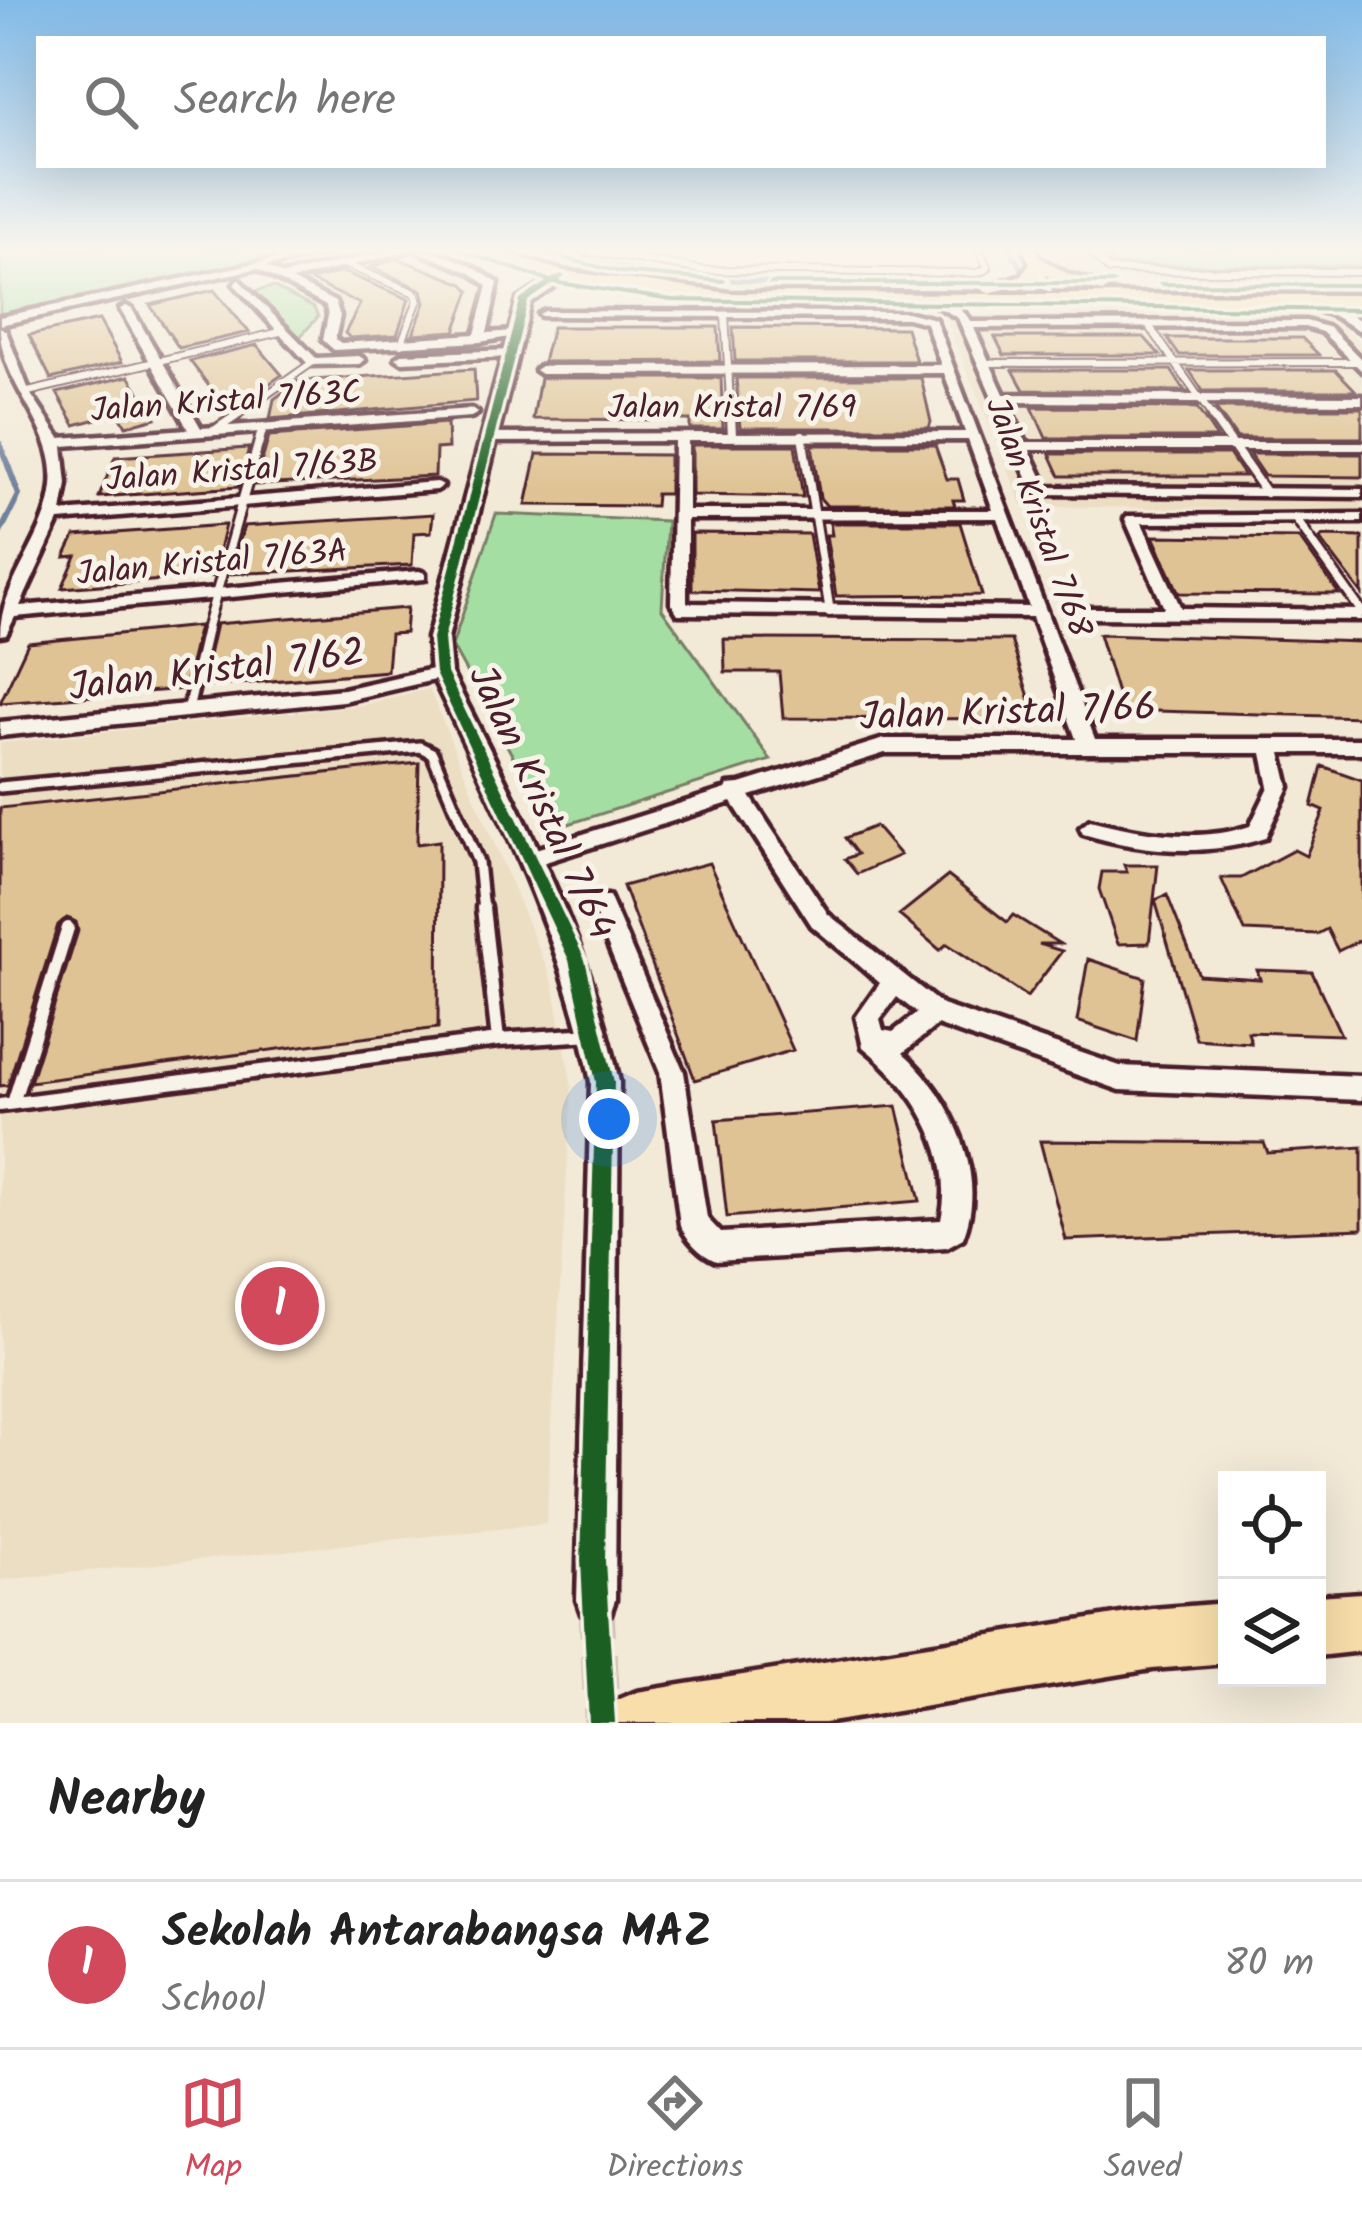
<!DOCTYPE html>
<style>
body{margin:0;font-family:Kalam,sans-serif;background:#f6f6f6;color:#222}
.controls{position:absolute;right:36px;bottom:36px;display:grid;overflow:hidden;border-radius:0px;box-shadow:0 12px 48px #0002}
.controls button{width:108px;height:108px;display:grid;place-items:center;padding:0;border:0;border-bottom:3px solid #e0e0e0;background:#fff;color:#222;font:60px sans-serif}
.you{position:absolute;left:609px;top:1119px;width:42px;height:42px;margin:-30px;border:9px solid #fff;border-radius:50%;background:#1a73e8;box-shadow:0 0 0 18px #1a73e833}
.badge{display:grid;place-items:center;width:78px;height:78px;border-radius:50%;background:#d1495b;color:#fff;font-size:39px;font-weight:700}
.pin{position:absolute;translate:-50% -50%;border:6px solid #fff;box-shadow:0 3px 12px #0006}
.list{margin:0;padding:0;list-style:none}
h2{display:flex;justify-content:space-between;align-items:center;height:156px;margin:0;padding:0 48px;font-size:51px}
h2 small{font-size:39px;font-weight:400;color:#767676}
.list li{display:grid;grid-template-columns:78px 1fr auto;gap:36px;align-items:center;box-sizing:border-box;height:168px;padding:0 48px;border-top:3px solid #e0e0e0}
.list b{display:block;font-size:45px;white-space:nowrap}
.list p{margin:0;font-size:39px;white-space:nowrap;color:#767676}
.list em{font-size:39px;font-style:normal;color:#767676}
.icon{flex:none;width:66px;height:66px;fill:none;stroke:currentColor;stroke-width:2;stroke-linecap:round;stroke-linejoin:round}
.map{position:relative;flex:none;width:1362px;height:1723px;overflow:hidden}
.search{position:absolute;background:#fff;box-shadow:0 12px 48px #0002;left:36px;right:36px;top:36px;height:132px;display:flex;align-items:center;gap:30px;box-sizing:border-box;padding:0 42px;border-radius:0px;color:#767676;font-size:45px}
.sheet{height:324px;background:#fff}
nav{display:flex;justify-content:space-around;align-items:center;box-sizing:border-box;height:168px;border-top:3px solid #e0e0e0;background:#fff;font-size:33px;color:#767676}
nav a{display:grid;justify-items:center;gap:6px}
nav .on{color:#d1495b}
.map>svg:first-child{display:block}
</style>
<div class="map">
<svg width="1362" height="1723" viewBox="0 0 1362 1723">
<rect width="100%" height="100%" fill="#f2e9d7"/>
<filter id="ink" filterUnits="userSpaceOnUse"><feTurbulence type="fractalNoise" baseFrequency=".00833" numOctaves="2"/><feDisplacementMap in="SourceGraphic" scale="24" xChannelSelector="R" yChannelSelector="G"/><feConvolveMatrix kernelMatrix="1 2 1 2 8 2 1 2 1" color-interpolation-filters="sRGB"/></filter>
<g filter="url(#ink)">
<path fill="#ecdec3" d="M410,250L469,271L489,285L475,337L341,345L334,339L339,307L288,279Z
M1049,250H1362V280H1088L1062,271Z
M1295,312L1341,323L1362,344V511L1023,506L944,316Z
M429,689L553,983L572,1087L546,1524L0,1580V743L362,705Z"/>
<path fill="#a5dea2" stroke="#787e66" stroke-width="3" d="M0,250H319L0,316Z
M1102,250H1362V266L1113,265Z
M273,287L314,308L318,317L298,339L252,292Z
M496,514L667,521L662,609L771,760L553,829L452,646Z"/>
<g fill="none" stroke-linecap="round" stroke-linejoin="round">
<path stroke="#6f819c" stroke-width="4.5" d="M546,250C699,295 857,281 1015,280L1025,275L1011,250"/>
<path stroke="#6f819c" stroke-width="6" d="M0,444L19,495L0,533"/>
</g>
<path fill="#dfc394" stroke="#4a1f2b" stroke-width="3" d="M397,258L464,284L470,291L455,331L413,334L425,303L422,290L371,267Z
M343,272L409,299L397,335L350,338L345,333L360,304L309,280Z
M214,290L249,332L179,348L150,305Z
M99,320L122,362L51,379L29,335Z
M552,327H718L720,361L543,362Z
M733,327L906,328L916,361H735Z
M995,337H1144L1160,355H1004Z
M1167,338H1302L1319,355H1179Z
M257,345L282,375L245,400L224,406L190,361Z
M474,369L476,401L270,419L274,399L298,381Z
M1013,370H1171L1185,391L1024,390Z
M1189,370H1336L1356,391H1203Z
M129,376L156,418L126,426L119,413L75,425L57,393Z
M540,378H721L723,429H690V420L533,419Z
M736,378H921L931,422L929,428H740Z
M1032,407L1197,408L1217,438H1046Z
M1215,408H1362V438H1237Z
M447,423L448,448L436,449L435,476L255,485L269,436Z
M692,445H795L803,497L692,495Z
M812,445H935L947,479H958L964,500H953L955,506H827L820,498Z
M249,448L238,487L99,497L115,457Z
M537,454L669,455V494H656L655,506L526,505Z
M1050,454H1229L1244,476H1060Z
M1249,454H1362V477L1264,476Z
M433,514L431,532L414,533L412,565L230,574L244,526Z
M830,523H960L982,595L836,596L826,535H832Z
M225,525L213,576L62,588L76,556L65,557L75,536Z
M692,533L809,534L819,593L692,590Z
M1153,536L1299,538L1339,594L1179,593Z
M1324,536L1362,537V594L1320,539Z
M407,608L405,633L390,634L387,671L202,687L216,624Z
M199,626L184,689L0,703L28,643Z
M1099,634L1362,642V717L1122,710Z
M724,639L1011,640L1036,719L783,718L779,672H725Z
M419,763L417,844L439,841L438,1028L30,1082L78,931L76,922L67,918L58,925L8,1085L0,1086V808Z
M1322,766L1362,780V939L1338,951L1327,929L1317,934L1245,931L1221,878H1241L1294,850L1306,856L1324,811L1312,806Z
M875,826L900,855L857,874L845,859L857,854L845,838Z
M709,863L793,1050L695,1080L623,886Z
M1124,865H1158L1149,943L1118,944L1099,889L1102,872H1127Z
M948,876L1007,922L1013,915L1060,944H1039L1062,951L1027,997L947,944L940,950L899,915Z
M1167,895L1199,975L1260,979L1257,970L1312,972L1341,1035L1248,1032L1251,1043L1196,1039L1155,900Z
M1088,959L1145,978L1137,1041L1077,1021Z
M897,1106L920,1201L727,1217L716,1120Z
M1040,1141L1264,1143L1268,1153L1362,1147V1229L1066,1240Z"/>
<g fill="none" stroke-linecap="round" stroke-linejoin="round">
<path stroke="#d0c1b5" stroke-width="36" stroke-dasharray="36 18" stroke-linecap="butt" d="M596,1600L602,1723"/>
<g stroke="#4a1f2b" stroke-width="10">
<path id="service-far3" d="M582,250L703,270L978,273L988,268L979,250
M1088,250L1109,270L1362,272
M344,264L415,293L418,300L401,344
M725,315L731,419
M1148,324L1214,419
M983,363L1357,362
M24,393L284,331
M232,419L313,362"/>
</g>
<g stroke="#4a1f2b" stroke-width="14">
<path id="service-far2" d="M731,416L732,435
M1212,416L1266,493
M214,431L236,416
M802,435L830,612
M1020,446H1362
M1295,518L1362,612
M205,634L263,427"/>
</g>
<g stroke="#4a1f2b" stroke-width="18">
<path id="service-far1" d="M188,710L206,631
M0,787L420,747L432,753L478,862L483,911"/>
</g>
<g stroke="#4a1f2b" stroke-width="21">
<path id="service" d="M483,908L498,1040
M13,1103L68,928
M0,1105L498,1040L592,1034"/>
</g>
<g stroke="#4a1f2b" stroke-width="9">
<path id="minor" d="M393,250H411L292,280L335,302L340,316L335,339L341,343L475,334L488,286L469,272L414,250C444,250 474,266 498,283L487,333L515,331L521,335L480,342L334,350L323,340L328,316L326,306L252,266L261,264L283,275Z
M584,250H597L588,254Z
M238,279L316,358L359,356L365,360L359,364L309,365L234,284Z
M928,297C942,296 965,309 971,322L1306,321L1330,328L1362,360V371L1322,332L1305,327L974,328L1004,394L1362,396V404L1007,402L1047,487L1362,489V497L1039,494L1031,487L958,318L928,301Z
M126,306L132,309L201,428L471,409L478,413L471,417L63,446L67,484L62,512L436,482L443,486L436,490L59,521L20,606L419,571L425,573V579L15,617L6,635L0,636C0,582 47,540 52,486C58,426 0,387 0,327L6,331L30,393L60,438L188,429L120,309Z
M545,311L907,312L935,319L1095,739H1362V753H1281L1289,787L1265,838C1205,857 1143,852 1083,834L1080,828L1090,820C1141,833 1199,843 1250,826L1269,787L1262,753H885L750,796L828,914L942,1005L1120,1066L1362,1076V1100L1120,1090L937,1025L903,1053C951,1095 989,1174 963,1238L947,1247L716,1261C701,1255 687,1240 680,1225L660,1072L590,902L593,896H609L684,1072L707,1218L721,1233L941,1220C956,1151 914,1088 863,1047L856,1017L880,983L812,926L732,802L530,867L523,865L520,859L523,853L726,789L728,785L740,784L884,739H1076L1032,617L678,614L671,603L674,441L491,442L484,438L491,434L965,432L944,373L541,374L535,370L541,366L941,365L926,323L907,318L541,316L539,314ZM968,440L993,510H688V441ZM997,518L1029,607L687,603V519ZM897,997L917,1013L893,1032L883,1030L880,1019Z
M513,350V356L509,357L402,362L396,358L402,354Z
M1362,514V522L1142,523L1181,608L1362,610V620L1085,618L1077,613L1085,608H1164L1125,519L1127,516Z
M441,667L447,669V677L343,701L0,736V722L343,689Z"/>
</g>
<g stroke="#4a1f2b" stroke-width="9">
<path id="tertiary" d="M318,250H340L0,325V317Z
M1024,250H1036L1052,292L1042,289Z
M561,272L565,279L530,302L448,638L451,673C518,806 588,935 619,1082L615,1600L610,1614L596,1619L582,1614L577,1600L591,1082C562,935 495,807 431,673L428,638L518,300Z
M1297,296L1342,309L1362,322V332L1332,315L1292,303V297Z"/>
</g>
<g stroke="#4a1f2b" stroke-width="9">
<path id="primary" d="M470,250H494L563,271L730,293L1362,295V305L730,303L561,281Z
M1035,255L1068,274L1111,287L1102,292L1056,282L1040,271L1035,282L988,293L979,288L1022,275Z"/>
</g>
<g stroke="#4a1f2b" stroke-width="9">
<path id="motorway" d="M1362,1593V1651L1317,1656V1596Z
M1227,1603V1663L1152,1669L824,1723H606L615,1701L637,1692L1152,1609Z"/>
</g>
<use href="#service-far3" stroke="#f7f3e8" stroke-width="6"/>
<use href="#service-far2" stroke="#f7f3e8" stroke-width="8"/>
<use href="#service-far1" stroke="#f7f3e8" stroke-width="9"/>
<use href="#service" stroke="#f7f3e8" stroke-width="12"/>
<use href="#minor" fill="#f7f3e8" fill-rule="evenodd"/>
<use href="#tertiary" fill="#f7f3e8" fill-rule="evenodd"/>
<use href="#primary" fill="#f8deab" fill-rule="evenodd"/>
<use href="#motorway" fill="#f8deab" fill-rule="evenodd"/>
<g stroke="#f7f3e8" stroke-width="7">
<path id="cycleway" d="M454,250H465L551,279L561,274L565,276L559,281L672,298L1362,308V312L672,302L553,284L528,301L444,638L447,673L585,960L614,1082L605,1561L615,1723H589L581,1561L596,1082L569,960L435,673L432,638L520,300L546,282Z
M524,250H537L620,270L723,279L727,281L723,283L620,274Z
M771,281H1113L1117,283L1113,285H768Z
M1158,282L1362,283V287L1161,286Z"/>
</g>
<use href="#cycleway" fill="#1b5e20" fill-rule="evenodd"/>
</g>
</g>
<linearGradient id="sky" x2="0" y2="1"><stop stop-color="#81bae8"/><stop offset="0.51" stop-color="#f9f5ed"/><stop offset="1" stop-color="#f9f5ed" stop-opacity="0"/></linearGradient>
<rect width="1362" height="491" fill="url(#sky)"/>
<g text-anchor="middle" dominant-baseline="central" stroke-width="10" stroke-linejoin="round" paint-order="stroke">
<g font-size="33" fill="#4a1f2b" stroke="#f7f3e8">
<text transform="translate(226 403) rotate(-4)">Jalan Kristal 7/63C</text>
<text x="732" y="409">Jalan Kristal 7/69</text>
<text transform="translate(242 472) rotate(-4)">Jalan Kristal 7/63B</text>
<text transform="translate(1037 518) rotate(70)">Jalan Kristal 7/68</text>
<text transform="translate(212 564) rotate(-5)">Jalan Kristal 7/63A</text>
</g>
<g font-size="39" fill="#4a1f2b" stroke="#f7f3e8">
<text transform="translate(217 672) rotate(-7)">Jalan Kristal 7/62</text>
<text transform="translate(1008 714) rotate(-2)">Jalan Kristal 7/66</text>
<text transform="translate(540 803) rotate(65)">Jalan Kristal 7/64</text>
</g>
</g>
</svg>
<div class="controls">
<button><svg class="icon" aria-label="locate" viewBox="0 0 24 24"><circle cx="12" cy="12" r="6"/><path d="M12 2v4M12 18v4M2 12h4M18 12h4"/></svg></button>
<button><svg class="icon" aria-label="layers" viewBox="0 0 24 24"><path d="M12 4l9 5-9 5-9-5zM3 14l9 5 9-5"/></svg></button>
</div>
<div class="you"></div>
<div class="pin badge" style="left:280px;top:1306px">1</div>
<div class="search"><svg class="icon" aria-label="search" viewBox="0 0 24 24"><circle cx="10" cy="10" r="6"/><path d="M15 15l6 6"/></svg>Search here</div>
</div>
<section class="sheet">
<h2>Nearby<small></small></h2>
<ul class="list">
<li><span class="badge">1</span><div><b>Sekolah Antarabangsa MAZ</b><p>School</p></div><em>80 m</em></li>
</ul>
</section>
<nav>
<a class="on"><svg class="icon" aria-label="map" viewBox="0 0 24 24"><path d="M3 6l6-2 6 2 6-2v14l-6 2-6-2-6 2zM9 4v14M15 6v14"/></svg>Map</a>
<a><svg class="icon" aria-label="directions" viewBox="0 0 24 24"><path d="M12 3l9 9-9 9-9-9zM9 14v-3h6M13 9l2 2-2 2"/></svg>Directions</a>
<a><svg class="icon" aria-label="saved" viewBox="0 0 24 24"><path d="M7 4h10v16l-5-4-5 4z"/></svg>Saved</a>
</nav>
